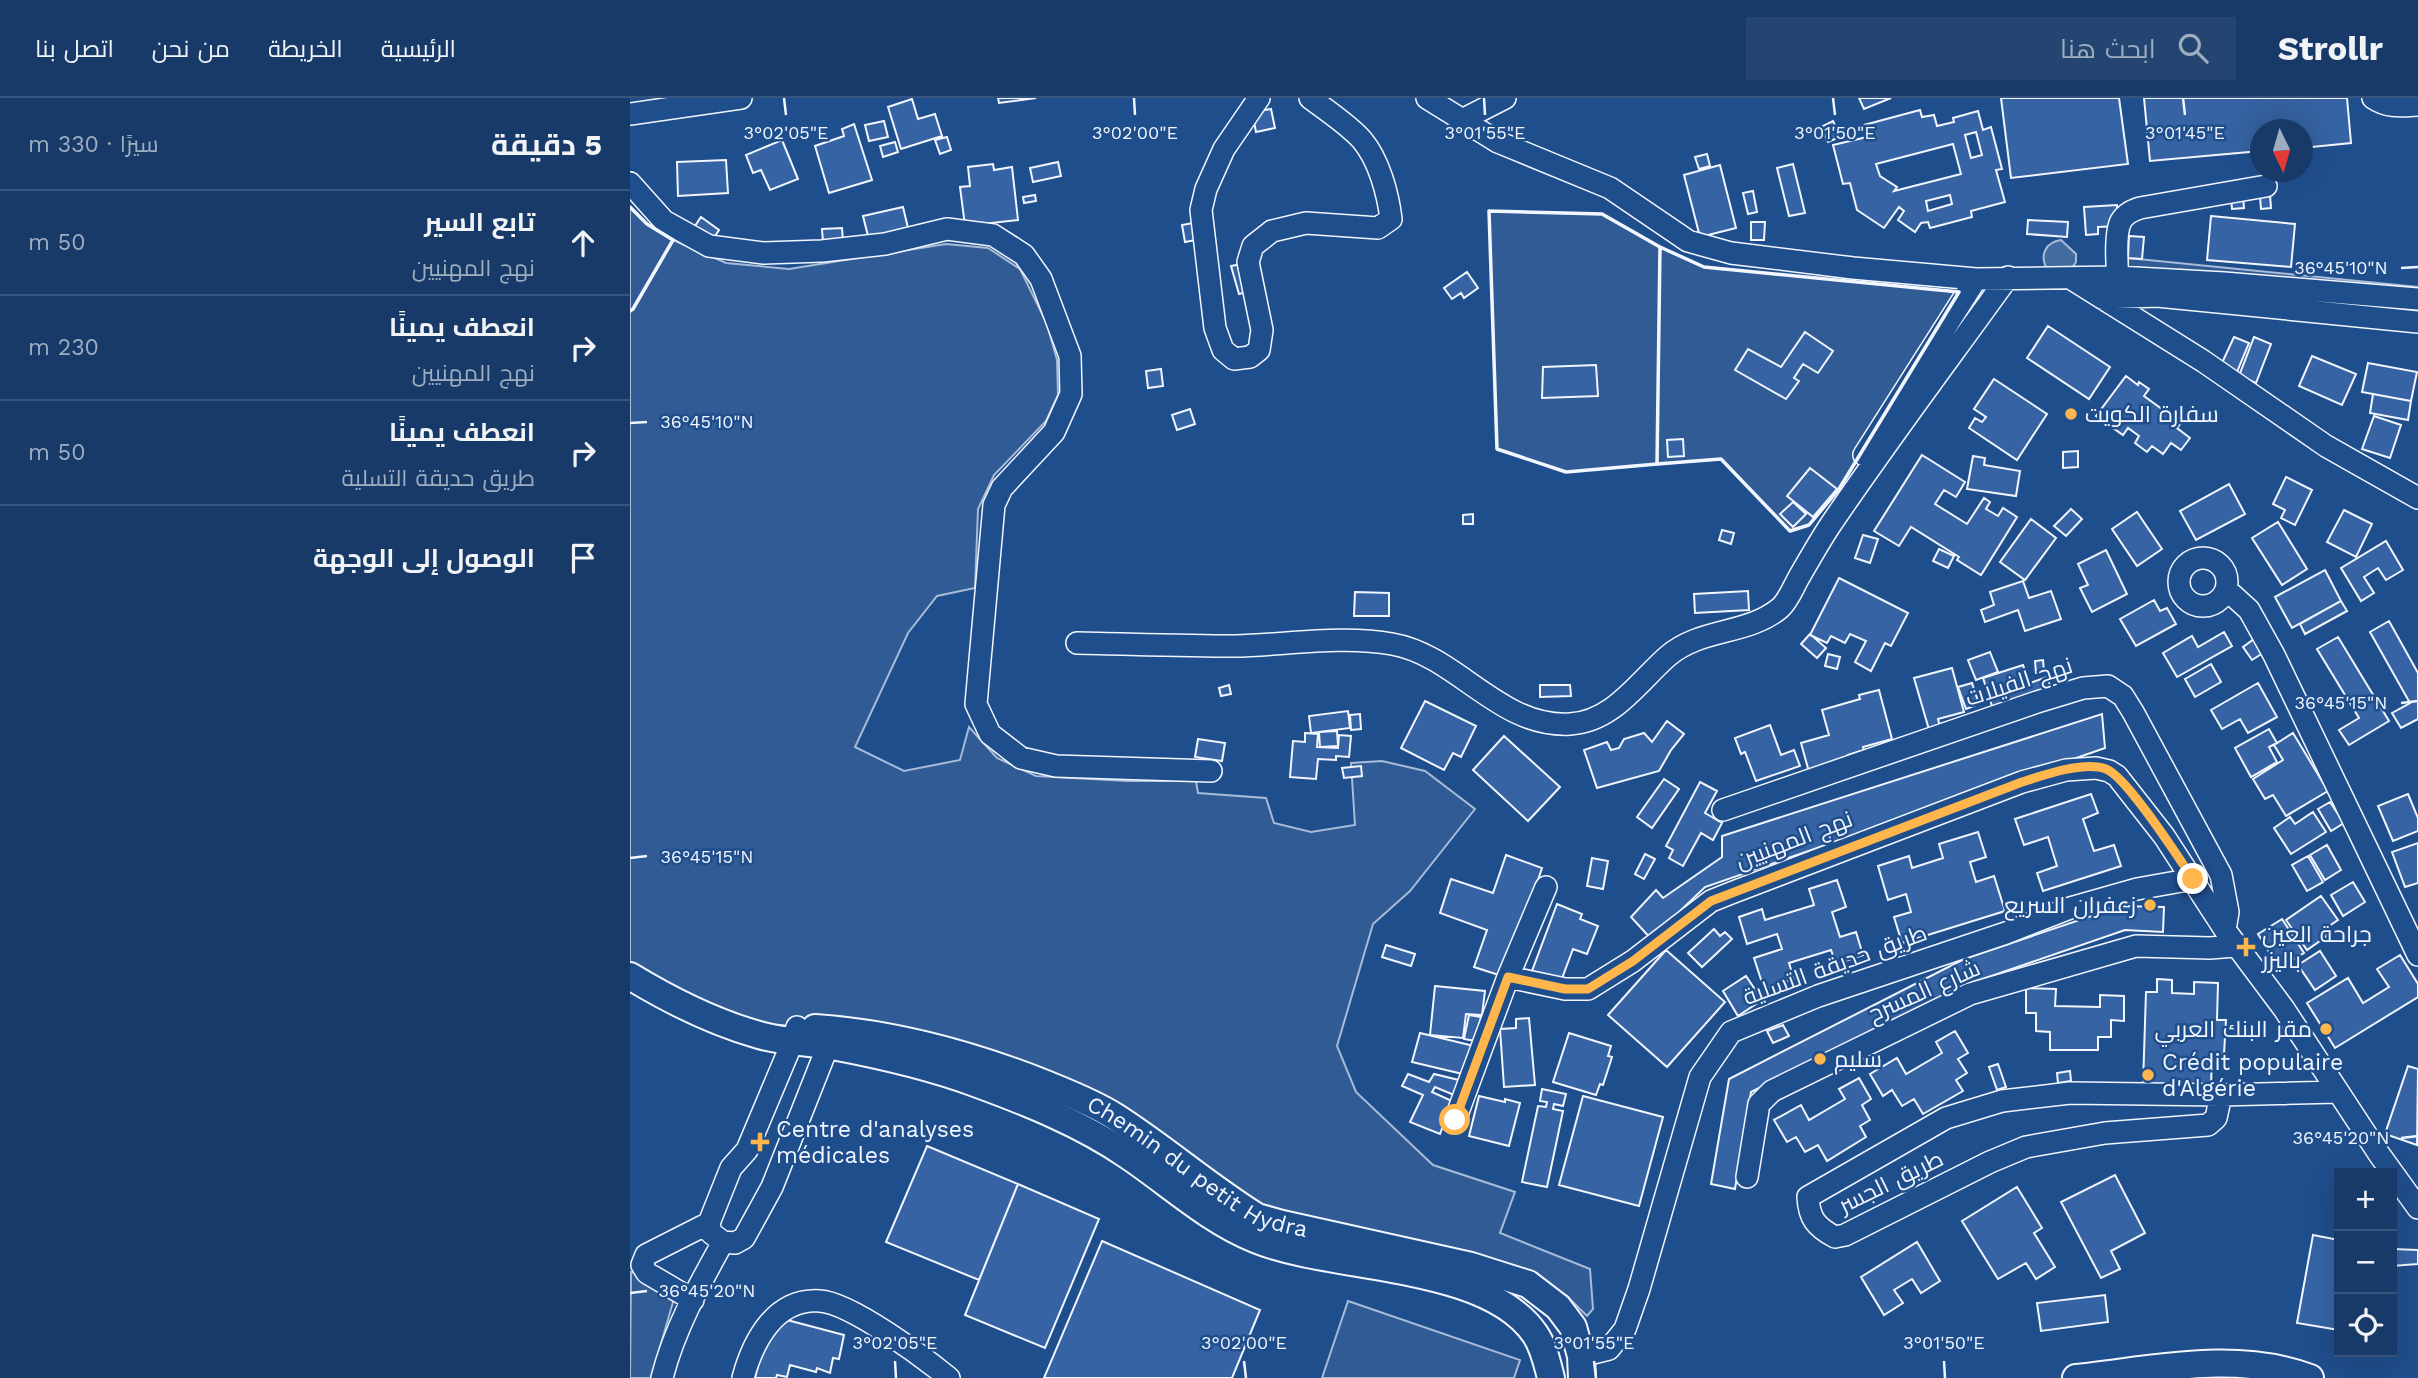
<!DOCTYPE html>
<html lang="ar">
<meta charset="utf-8">
<style>
body{margin:0;font-family:"Work Sans",Cairo,sans-serif;background:#244571;color:#f1f3f6;direction:rtl}
.controls{position:absolute;right:21px;bottom:21px;display:grid;overflow:hidden;border-radius:0px;box-shadow:0 7px 28px #0002}
.controls button{width:63px;height:63px;display:grid;place-items:center;padding:0;border:0;border-bottom:2px solid #36547d;background:#173a69;color:#f1f3f6;font:35px sans-serif}
.compass{position:absolute;left:1620px;top:21px;width:63px;height:63px;border-radius:50%;background:#173a69;box-shadow:0 7px 28px #0002;rotate:175deg}
.stop{position:absolute;width:21px;height:21px;margin:-16px;border:5px solid #ffb74d;border-radius:50%;background:#fff}
.stop.end{background:#ffb74d;border-color:#fff;box-shadow:0 2px 7px #0008}
.list{margin:0;padding:0;list-style:none}
h2{display:flex;justify-content:space-between;align-items:center;height:91px;margin:0;padding:0 28px;font-size:30px}
h2 small{font-size:23px;font-weight:400;color:#9eadc0}
.list li{display:grid;grid-template-columns:46px 1fr auto;gap:21px;align-items:center;box-sizing:border-box;height:105px;padding:0 28px;border-top:2px solid #36547d}
.list b{display:block;font-size:26px;white-space:nowrap}
.list p{margin:0;font-size:23px;white-space:nowrap;color:#9eadc0}
.list em{font-size:23px;font-style:normal;color:#9eadc0}
.icon{flex:none;width:38px;height:38px;fill:none;stroke:currentColor;stroke-width:2;stroke-linecap:round;stroke-linejoin:round}
.map{position:relative;flex:none;width:1788px;height:1280px;overflow:hidden;direction:ltr}
header{display:flex;align-items:center;gap:42px;box-sizing:border-box;height:98px;padding:0 35px;background:#173a69;border-bottom:2px solid #36547d}
header strong{font-size:33px}
nav{display:flex;gap:38px;margin-inline-start:auto;font-size:24px}
.search{width:490px;height:63px;background:#244571;display:flex;align-items:center;gap:18px;box-sizing:border-box;padding:0 24px;border-radius:0px;color:#9eadc0;font-size:26px}
main{display:flex}
aside{flex:1;background:#173a69}
.map>svg:first-child{display:block}
</style>
<header>
<strong>Strollr</strong>
<div class="search"><svg class="icon" aria-label="search" viewBox="0 0 24 24"><circle cx="10" cy="10" r="6"/><path d="M15 15l6 6"/></svg>ابحث هنا</div>
<nav><a>الرئيسية</a><a>الخريطة</a><a>من نحن</a><a>اتصل بنا</a></nav>
</header>
<main>
<div class="map">
<svg width="1788" height="1280" viewBox="0 0 1788 1280">
<rect width="100%" height="100%" fill="#1f4e8c"/>
<path fill="#305b95" stroke="#a8bbd7" stroke-width="2" d="M0,109L17,126L43,142L96,165L159,171L316,146L358,150L390,171L417,226L427,262L428,297L416,323L364,377L348,411L345,490L307,498L278,535L225,649L274,673L330,662L339,629L367,660L406,678L497,683H566L568,695L636,700L644,725L681,734L725,727L721,665L752,663L795,673L845,711L780,793L743,826L707,948L726,994L803,1067L885,1094L870,1135L960,1171L963,1211L957,1218L937,1198L911,1185L653,1124L482,1017L200,931L136,926L85,912L0,868Z
M859,113L972,116L1030,149L1074,169L1329,194L1209,391L1179,427L1160,433L1091,361L936,374L867,351Z
M1498,160L1788,189V199L1497,173Z
M1,1174L48,1187L21,1280H0Z
M718,1203L890,1262L884,1280H692Z"/>
<path fill="#446ba0" stroke="#a8bbd7" stroke-width="2" d="M1431,142L1446,156V164L1441,172L1417,171C1409,157 1416,144 1431,142Z"/>
<path fill="#3563a3" stroke="#f2f6ff" stroke-width="2" fill-rule="evenodd" d="M368,0H406L369,5Z
M1229,0H1261L1234,11Z
M1371,0H1489L1498,66L1381,80Z
M1514,0H1717L1721,45L1672,50V32H1630V53L1520,63Z
M282,1L288,21L305,16L312,38L271,51L258,9Z
M641,11L645,30L626,34L622,14Z
M1290,12L1292,19L1304,17L1307,28L1324,24L1323,20L1348,13L1353,32L1361,29L1372,71L1366,72L1375,104L1341,113L1342,119L1300,130L1298,124L1291,125L1285,134L1268,122L1274,113L1269,109L1254,130L1227,112L1220,85L1213,86L1203,47L1237,39L1234,27ZM1346,34L1352,57L1341,60L1335,37ZM1323,46L1331,76L1264,93L1267,89L1250,78L1246,66ZM1320,97L1322,106L1298,113L1296,103Z
M254,23L258,39L239,43L235,27Z
M1203,23L1210,39L1198,44L1191,29Z
M224,26L242,82L199,95L185,48L214,38L212,31Z
M317,39L321,52L310,56L305,42Z
M152,42L168,81L140,92L131,72L123,75L116,57Z
M265,44L268,54L253,59L250,48Z
M1077,56L1080,68L1069,71L1065,59Z
M96,62L98,95L48,98L47,64Z
M428,64L431,78L403,84L400,70Z
M363,66L364,72L382,69L388,122L335,128L330,89L340,88L338,69Z
M1163,66L1175,115L1159,118L1147,70Z
M1090,67L1106,130L1070,139L1054,77Z
M1123,93L1127,114L1118,116L1113,95Z
M405,97L406,103L394,105L393,99Z
M1640,97L1641,110L1631,111L1630,98Z
M1613,98L1614,110L1602,111L1601,99Z
M1487,107L1488,128L1468,129V136L1456,137L1454,109Z
M273,109L279,134L239,142L233,118Z
M1581,118L1665,126L1661,169L1577,162Z
M71,119L89,132L81,144L63,131Z
M1398,122L1438,124L1437,139L1397,136Z
M1121,124H1135L1134,142H1121Z
M563,125L566,142L555,144L552,127Z
M212,130L213,143L193,144L192,131Z
M1499,138L1514,139L1512,161L1498,160Z
M612,166L620,193L609,196L601,168Z
M837,174L848,190L834,200L831,195L822,201L814,190Z
M1418,228L1480,269L1459,301L1397,260Z
M1175,234L1203,253L1188,275L1173,266L1164,280L1169,283L1156,301L1105,272L1118,251L1151,269Z
M1604,239L1619,245L1607,274L1591,267Z
M1624,239L1641,246L1626,285L1609,278Z
M1682,258L1726,276L1712,307L1669,288Z
M1738,265L1787,274L1781,303L1732,294Z
M966,267L968,298L912,300L913,269Z
M531,271L533,288L518,290L516,273Z
M1496,278L1508,287L1509,284L1519,291L1514,298L1551,325L1547,330L1560,340L1551,352L1541,345L1533,356L1522,348L1517,354L1505,345L1509,338L1498,330L1493,337L1466,318Z
M1364,281L1417,316L1387,362L1339,330L1345,320L1352,324L1356,319L1344,311Z
M1743,296L1781,303L1778,322L1740,315Z
M560,311L565,326L547,332L542,317Z
M1744,318L1771,327L1760,360L1732,351Z
M1053,341L1054,358L1038,359L1037,342Z
M1448,353V369L1433,370V354Z
M1292,357L1335,384L1326,399L1314,392L1305,406L1337,426L1354,400L1360,404L1356,411L1368,418L1373,410L1387,419L1351,477L1327,462L1329,459L1281,429L1269,448L1244,433Z
M1343,358L1355,360L1354,367L1390,373L1386,398L1337,391Z
M1180,370L1207,391L1183,419L1157,398Z
M1656,379L1682,392L1665,427L1651,420L1655,412L1643,406Z
M1599,386L1615,416L1566,442L1550,413Z
M1163,404L1176,416L1163,429L1150,416Z
M1441,411L1452,421L1436,438L1424,428Z
M1714,412L1742,426L1726,459L1697,444Z
M1507,414L1532,451L1507,468L1482,431Z
M843,416V426H833V417Z
M1401,421L1426,440L1395,482L1370,464Z
M1648,424L1677,471L1652,487L1622,440Z
M1092,432L1104,435L1101,446L1089,442Z
M1233,437L1248,441L1240,465L1225,460Z
M1756,443L1773,472L1756,482L1748,470L1734,479L1744,495L1731,503L1711,470Z
M1309,451L1324,458L1318,470L1303,463Z
M1476,452L1497,496L1462,514L1450,490L1458,487L1448,466Z
M1695,472L1711,503L1662,530L1645,499Z
M1209,480L1278,515L1261,548L1255,545L1241,573L1225,564L1236,543L1220,536L1215,545L1201,538L1197,545L1180,537Z
M1393,483L1399,500L1421,493L1431,521L1395,533L1388,512L1355,524L1351,512L1364,507L1360,494Z
M1118,493L1119,512L1065,515L1064,496Z
M725,494L759,495V518H724Z
M1524,502L1530,513L1537,510L1546,526L1506,548L1490,521Z
M1711,503L1717,513L1675,536L1670,526Z
M1759,523L1788,575V621L1771,630L1762,615L1780,605L1740,534Z
M1594,534L1602,548L1547,579L1533,555L1562,538L1568,549Z
M1180,536L1196,550L1187,560L1171,546Z
M1708,539L1759,623L1719,647L1709,632L1729,620L1687,551Z
M1624,541L1633,555L1622,562L1613,549Z
M1360,554L1368,574L1346,582L1338,562Z
M1198,556L1210,559L1207,571L1195,568Z
M1413,562L1414,574L1406,575L1405,563Z
M1581,566L1591,584L1565,599L1555,581Z
M1393,567L1400,585L1417,579L1421,591L1363,611L1353,580Z
M1322,570L1334,614L1308,621L1311,632L1300,635L1284,580Z
M1342,585L1349,606L1336,611L1328,589Z
M1628,585L1647,619L1618,635L1610,621L1592,631L1581,612Z
M599,587L601,596L591,598L589,590Z
M910,587H940L941,598L910,599Z
M1249,592L1262,641L1233,649L1234,652L1218,657L1220,663L1179,674L1171,645L1199,637L1192,612L1230,601L1229,597Z
M795,603L846,628L831,659L823,655L814,672L771,650Z
M718,613L720,630L681,635L679,618Z
M730,616L731,631L721,632L720,617Z
M1472,616L1475,650L1075,789L1048,815L1023,843L1001,819L1026,792L1033,800L1092,759V738Z
M1037,623L1054,636L1041,652L1029,673L967,690L954,652L977,644L981,652L989,650L994,641L1014,635L1022,644Z
M1140,627L1151,657L1164,652L1170,668L1126,683L1115,654L1111,656L1105,640Z
M1639,631L1647,645L1639,649L1647,664L1621,679L1605,650Z
M707,633L708,648L690,649L689,634Z
M675,635L688,636L687,649L708,650L709,637L721,638L719,659L706,658V662L688,661L686,681L660,679L663,643L675,644Z
M1663,635L1698,693L1656,718L1643,697L1635,701L1623,681L1653,662L1644,647Z
M874,638L930,689L898,723L843,672Z
M568,641L595,645L592,663L565,659Z
M731,668L732,678L714,680L712,670Z
M1034,681L1049,691L1022,730L1007,719Z
M1070,684L1087,693L1075,715L1092,725L1083,742L1071,735L1053,768L1039,760L1043,752L1036,748Z
M1461,696L1468,715L1453,721L1464,753L1484,747L1491,768L1413,793L1407,775L1427,768L1418,739L1394,747L1385,721Z
M1778,696L1788,720V733L1763,743L1748,708Z
M1700,704L1714,725L1701,733L1688,711Z
M1683,714L1696,734L1661,756L1644,730L1660,719L1665,726Z
M1348,734L1356,759L1340,764L1346,784L1364,778L1375,813L1272,845L1264,819L1281,814L1276,796L1258,802L1248,768L1279,758L1282,770L1313,760L1309,746Z
M1788,745V785L1775,789L1762,754Z
M1697,747L1711,772L1695,782L1680,757Z
M1015,756L1025,761L1014,781L1005,776Z
M876,757L912,770L875,879L844,869L857,832L810,815L821,781L863,795Z
M1678,758L1693,784L1677,793L1662,767Z
M962,760L978,763L973,791L957,788Z
M1207,782L1216,809L1202,814L1210,839L1226,834L1233,857L1206,866L1201,852L1159,865L1164,881L1134,891L1124,860L1152,851L1147,836L1117,846L1109,819L1132,811L1135,822L1184,807L1179,791Z
M1723,784L1735,804L1713,818L1701,797Z
M1691,798L1708,822L1693,832L1697,838L1677,852L1656,822Z
M927,806L952,816L950,821L968,828L957,856L943,851L931,883L902,873Z
M1491,808L1534,809L1533,834L1495,832L1341,885L1121,994L1105,1091L1081,1086L1099,981L1334,861Z
M1652,821L1674,855L1649,870L1628,836Z
M1084,831L1090,838L1095,834L1102,841L1072,869L1058,855Z
M756,847L785,856L781,868L752,859Z
M1036,852L1095,904L1037,969L978,917Z
M1690,853L1706,878L1685,892L1668,867Z
M1770,857L1788,886V899L1705,950L1677,905L1718,880L1733,905L1759,889L1747,871Z
M1116,878L1132,902L1108,918L1093,893Z
M1527,881L1542,882V895L1564,896V884L1588,885L1587,922H1596L1594,956H1582L1581,990L1513,987L1516,894H1527Z
M805,888L855,893L852,917L836,916L833,940L800,937Z
M1396,890L1426,891L1425,908L1470,909V897L1494,898V923L1481,922V939H1468V952H1420V934L1406,933V915H1396Z
M839,917L851,919L846,943L834,941Z
M899,920L905,987L874,989L870,931L886,930V921Z
M1153,927L1159,938L1143,945L1137,933Z
M1325,933L1338,955L1328,961L1337,975L1326,982L1333,993L1293,1016L1284,1001L1272,1008L1262,992L1253,998L1240,976L1267,960L1276,976L1312,955L1306,944Z
M790,935L844,948L837,977L782,964Z
M939,935L981,948L978,958L982,959L973,987L970,986L966,997L923,984Z
M1368,966L1376,989L1367,992L1359,969Z
M1778,968L1788,971L1787,1047L1755,1036Z
M1440,973L1441,983L1428,985L1427,975Z
M778,976L799,984L804,976L837,984L831,1000L805,989L802,994L822,1003L810,1036L780,1024L793,997L772,988Z
M1229,980L1241,1001L1232,1007L1240,1022L1230,1028L1236,1039L1197,1063L1188,1047L1175,1054L1166,1039L1157,1044L1144,1022L1171,1007L1179,1022L1215,1001L1209,991Z
M912,991L936,996L933,1008L924,1006L923,1011L933,1013L917,1089L892,1084L908,1008L916,1009L917,1004L910,1003Z
M849,998L875,1004V1001L890,1005L879,1048L839,1038Z
M953,998L1033,1019L1009,1108L929,1087Z
M297,1048L388,1086L349,1182L256,1144Z
M1485,1077L1515,1135L1481,1153L1490,1171L1471,1180L1431,1104Z
M388,1086L469,1121L415,1250L335,1217Z
M1387,1089L1412,1130L1404,1135L1425,1169L1406,1181L1396,1165L1368,1181L1332,1123Z
M1683,1137L1709,1142V1232L1667,1225Z
M472,1143L630,1212L602,1280H414Z
M1287,1144L1310,1183L1291,1195L1282,1181L1264,1192L1273,1205L1254,1217L1231,1179Z
M1762,1151L1788,1152V1166L1762,1168Z
M1475,1197L1478,1224L1411,1233L1407,1205Z
M157,1222L214,1237L209,1261L203,1260L200,1275L187,1270L186,1274L160,1267L157,1279L147,1277L146,1280H125L129,1264L141,1236Z"/>
<g fill="none" stroke-linecap="round" stroke-linejoin="round">
<g stroke="#f2f6ff" stroke-width="24">
<path id="minor" d="M629,0L594,51L576,91L571,112L585,230L593,252L604,261L620,259L629,252L632,232L618,164L623,148L642,133L676,125L748,130L761,121C758,96 749,62 732,42C720,28 695,11 680,0
M797,0L868,44L980,90L1058,143L1101,155L1223,170L1346,181L1488,179L1594,185L1788,201
M1743,0C1758,10 1771,8 1788,7
M0,16L111,0
M832,22L875,0
M0,85L34,123L79,148L134,155L192,153L255,146L317,131L363,137L394,157L411,181L440,258L441,296L424,334L372,390L364,407L346,606L360,636L391,660L426,668L581,673
M1442,181L1573,263L1696,348L1788,400
M1490,193C1487,178 1484,136 1491,123C1496,115 1502,113 1510,110L1636,88
M1472,200L1527,198L1788,224
M1234,357L1346,181
M1549 484a24 24 0 1 1 48 0a24 24 0 1 1-48 0Z
M1597,492L1619,512L1644,557L1788,857
M447,545C500,546 552,548 605,548C655,547 713,537 762,546C827,557 869,630 940,626C983,624 1009,583 1038,558C1070,530 1118,537 1150,510C1158,503 1163,490 1168,481C1179,462 1189,444 1201,426C1258,342 1319,261 1378,179
M1093,712L1407,604L1453,590L1478,588L1493,598L1503,614L1591,777L1598,814L1595,832
M878,879L935,891H958L1003,863L1081,803L1101,795L1392,684L1436,672L1466,670L1479,673L1487,678L1534,738L1595,832L1654,911L1749,1056L1788,1110
M167,929L162,945L117,1052L101,1070L79,1125L81,1135L93,1144L105,1145L114,1140L142,1089L203,935
M1591,997L1586,1020L1578,1027L1475,1035L1396,1049L1360,1064L1215,1137L1205,1139C1186,1129 1179,1120 1178,1099L1316,1020L1372,1003L1440,995L1591,997L1708,994
M825,1022L878,879L916,789
M1117,1079L1129,1006L1142,993L1340,896L1506,848L1580,850L1605,848
M63,1202L17,1175L12,1167L16,1157L79,1125
M951,1258L979,1251L995,1231L1009,1191L1070,979L1101,934L1188,898L1376,835L1440,810L1507,791L1563,781
M32,1280C44,1232 69,1187 93,1144
M113,1280C123,1243 145,1200 190,1203C221,1205 293,1259 319,1280"/>
</g>
<g stroke="#f2f6ff" stroke-width="30">
<g id="major">
<path d="M0,878C41,903 83,924 129,937C153,944 178,944 202,948C250,957 299,968 345,985C397,1004 452,1026 497,1057C539,1085 578,1122 625,1141C701,1173 856,1164 905,1236C914,1249 917,1265 921,1280"/>
<path id="s1" d="M185,930C262,935 339,956 411,984C435,994 462,1004 484,1018C533,1049 577,1088 627,1119L652,1126L841,1168L898,1186L928,1209L943,1229L951,1258L952,1280"/>
<path d="M1446,1280C1522,1272 1606,1252 1680,1280"/>
</g>
</g>
<use href="#minor" stroke="#1f4e8c" stroke-width="21"/>
<use href="#major" stroke="#1f4e8c" stroke-width="26"/>
<path stroke="#f2f6ff" stroke-width="3.5" d="M0,109L17,126L43,142L3,211L0,213
M859,113L972,116L1030,149L1027,366L936,374L867,351Z
M1030,149L1074,169L1329,194L1209,391L1179,427L1160,433L1091,361L1027,366Z"/>
</g>
<g fill="none" stroke-linecap="round" stroke-linejoin="round">
<path stroke="#ffb74d" stroke-width="9" d="M825,1022L878,879L935,891H958L1003,863L1081,803L1392,684C1414,677 1454,663 1476,671C1497,679 1548,759 1563,781"/>
</g>
<path fill="none" stroke="#f2f6ff" stroke-width="2.5" d="M154,0L156,17M504,0L505,17M854,0L855,17M1203,0L1205,17M1553,0L1555,17M1771,170L1788,169M0,325L17,324M1771,605L1788,603M0,760L17,758M1771,1040L1788,1038M0,1195L17,1193M265,1263L266,1280M614,1263L616,1280M964,1263L966,1280M1314,1263L1315,1280"/>
<g fill="#ffb74d" stroke="#1f4e8c" stroke-width="2.5">
<circle cx="1441" cy="316" r="7"/>
<circle cx="1520" cy="807" r="7"/>
<path d="M1612.5 838.5h7v7h7v7h-7v7h-7v-7h-7v-7h7z"/>
<circle cx="1696" cy="931" r="7"/>
<circle cx="1190" cy="961" r="7"/>
<circle cx="1518" cy="977" r="7"/>
<path d="M126.5 1033.5h7v7h7v7h-7v7h-7v-7h-7v-7h7z"/>
</g>
<g text-anchor="middle" dominant-baseline="central" stroke-width="5" stroke-linejoin="round" paint-order="stroke">
<g font-size="23" fill="#f2f6ff" stroke="#1f4e8c" text-anchor="start">
<text x="1455" y="316">سفارة الكويت</text>
<text x="1506" y="807" text-anchor="end">زعفران السريع</text>
<text x="1632" y="836">جراحة العين<tspan x="1632" dy="26">باليزر</tspan></text>
<text x="1682" y="931" text-anchor="end">مقر البنك العربي</text>
<text x="1204" y="961">سليم</text>
<text x="1532" y="964">Crédit populaire<tspan x="1532" dy="26">d'Algérie</tspan></text>
<text x="146" y="1031">Centre d'analyses<tspan x="146" dy="26">médicales</tspan></text>
</g>
<g font-size="23" fill="#f2f6ff" stroke="#1f4e8c">
<text transform="translate(1389 584) rotate(-18)">نهج الفيلات</text>
<text transform="translate(1164 742) rotate(-21)">نهج المهنيين</text>
<text transform="translate(1205 867) rotate(-20)">طريق حديقة التسلية</text>
<text transform="translate(1294 893) rotate(-24)">شارع المسرح</text>
<text stroke="none"><textPath href="#s1" startOffset="413">Chemin du petit Hydra</textPath></text>
<text transform="translate(1261 1084) rotate(-26)">طريق الجسر</text>
</g>
</g>
<g font-size="18" text-anchor="middle" fill="#f2f6ff" stroke="#1f4e8c" stroke-width="5" stroke-linejoin="round" paint-order="stroke">
<text x="156" y="41">3°02'05"E</text>
<text x="505" y="41">3°02'00"E</text>
<text x="855" y="41">3°01'55"E</text>
<text x="1205" y="41">3°01'50"E</text>
<text x="1555" y="41">3°01'45"E</text>
<text x="1711" y="176">36°45'10"N</text>
<text x="77" y="330">36°45'10"N</text>
<text x="1711" y="611">36°45'15"N</text>
<text x="77" y="765">36°45'15"N</text>
<text x="1711" y="1046">36°45'20"N</text>
<text x="77" y="1199">36°45'20"N</text>
<text x="265" y="1251">3°02'05"E</text>
<text x="614" y="1251">3°02'00"E</text>
<text x="964" y="1251">3°01'55"E</text>
<text x="1314" y="1251">3°01'50"E</text>
</g>
</svg>
<div class="controls">
<button>+</button>
<button>−</button>
<button><svg class="icon" aria-label="locate" viewBox="0 0 24 24"><circle cx="12" cy="12" r="6"/><path d="M12 2v4M12 18v4M2 12h4M18 12h4"/></svg></button>
</div>
<svg class="compass" viewBox="-18 -18 36 36"><path d="M0-13l5 13h-10z" fill="#e53935"/><path d="M0 13l5-13h-10z" fill="#9eadc0"/></svg>
<div class="stop" style="left:825px;top:1022px"></div>
<div class="stop end" style="left:1563px;top:781px"></div>
</div>
<aside>
<h2>5 دقيقة<small>سيرًا · 330 m</small></h2>
<ul class="list">
<li><svg class="icon" aria-label="ahead" viewBox="0 0 24 24"><path d="M12 20V5M6 11l6-6 6 6"/></svg><div><b>تابع السير</b><p>نهج المهنيين</p></div><em>50 m</em></li>
<li><svg class="icon" aria-label="right" viewBox="0 0 24 24"><path d="M7 20v-9h11M14 6l5 5-5 5"/></svg><div><b>انعطف يمينًا</b><p>نهج المهنيين</p></div><em>230 m</em></li>
<li><svg class="icon" aria-label="right" viewBox="0 0 24 24"><path d="M7 20v-9h11M14 6l5 5-5 5"/></svg><div><b>انعطف يمينًا</b><p>طريق حديقة التسلية</p></div><em>50 m</em></li>
<li><svg class="icon" aria-label="arrive" viewBox="0 0 24 24"><path d="M6 21V4h12l-3 4 3 4H6"/></svg><div><b>الوصول إلى الوجهة</b></div></li>
</ul>
</aside>
</main>
